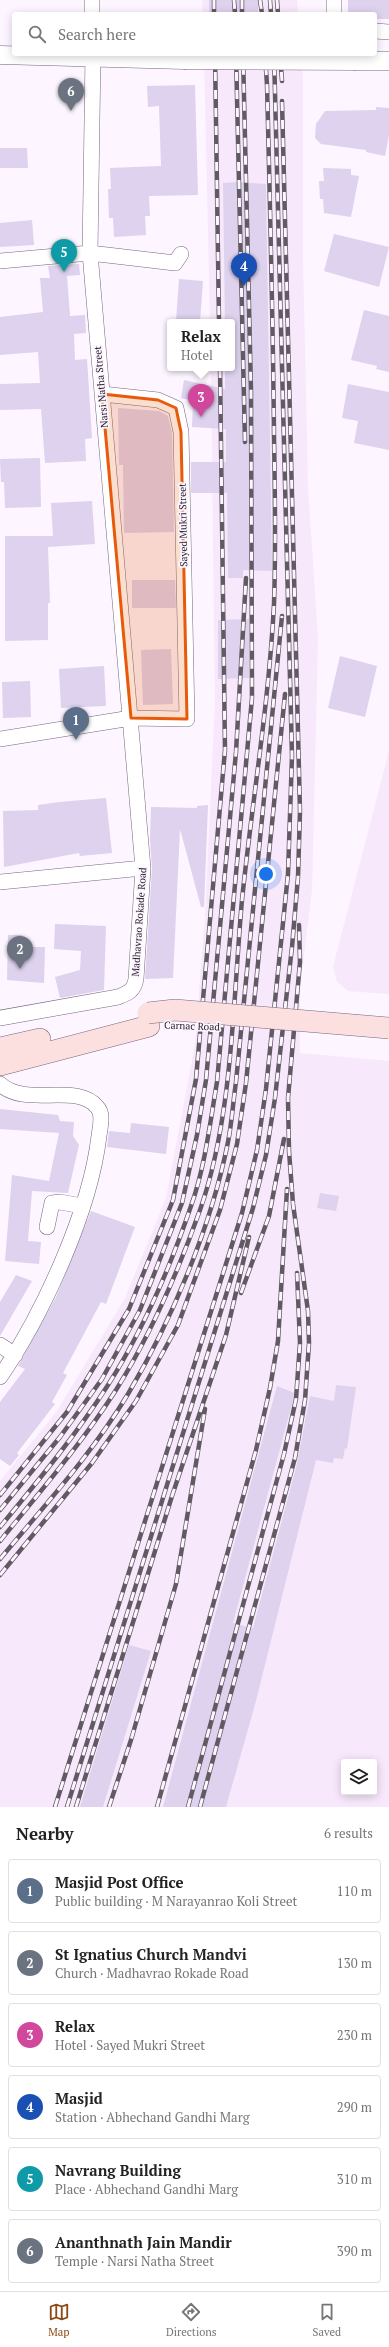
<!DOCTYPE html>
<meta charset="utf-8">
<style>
body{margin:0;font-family:"PT Serif",serif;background:#f2f2f2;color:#222}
.controls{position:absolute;right:12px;bottom:12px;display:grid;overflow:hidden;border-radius:4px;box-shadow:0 2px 10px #0003}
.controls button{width:36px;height:36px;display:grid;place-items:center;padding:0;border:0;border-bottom:1px solid #e0e0e0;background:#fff;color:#222;font:20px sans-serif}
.you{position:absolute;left:266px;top:874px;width:14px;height:14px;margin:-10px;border:3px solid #fff;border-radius:50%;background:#1a73e8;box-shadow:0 0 0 6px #1a73e833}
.badge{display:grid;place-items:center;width:26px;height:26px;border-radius:50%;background:#8a4915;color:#fff;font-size:13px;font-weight:700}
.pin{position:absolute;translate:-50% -33px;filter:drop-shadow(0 1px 2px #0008)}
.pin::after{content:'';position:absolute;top:21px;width:14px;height:12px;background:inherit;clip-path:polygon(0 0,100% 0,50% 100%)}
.popup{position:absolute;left:167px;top:319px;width:68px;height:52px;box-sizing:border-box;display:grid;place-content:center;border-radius:4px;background:#fff;filter:drop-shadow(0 1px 3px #0005);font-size:13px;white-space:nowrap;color:#767676}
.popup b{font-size:15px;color:#222}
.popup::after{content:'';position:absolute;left:50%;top:100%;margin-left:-8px;border:8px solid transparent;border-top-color:#fff}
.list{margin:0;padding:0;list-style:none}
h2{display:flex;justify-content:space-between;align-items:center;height:52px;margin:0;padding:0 16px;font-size:17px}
h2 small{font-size:13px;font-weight:400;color:#767676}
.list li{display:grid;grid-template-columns:26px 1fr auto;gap:12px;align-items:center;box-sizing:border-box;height:64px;margin:0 8px 8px;padding:0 8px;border:1px solid #e0e0e0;border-radius:4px}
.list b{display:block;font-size:15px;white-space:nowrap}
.list p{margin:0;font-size:13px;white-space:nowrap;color:#767676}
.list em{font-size:13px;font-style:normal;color:#767676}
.icon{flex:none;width:22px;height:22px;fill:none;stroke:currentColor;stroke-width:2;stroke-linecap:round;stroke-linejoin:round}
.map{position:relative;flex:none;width:389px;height:1807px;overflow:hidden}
.search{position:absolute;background:#fff;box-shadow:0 2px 10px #0003;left:12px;right:12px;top:12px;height:44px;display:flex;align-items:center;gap:10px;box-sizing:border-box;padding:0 14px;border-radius:4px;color:#767676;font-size:15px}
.sheet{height:484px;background:#fff}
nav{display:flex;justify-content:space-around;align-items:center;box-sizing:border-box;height:56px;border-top:1px solid #e0e0e0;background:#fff;font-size:11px;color:#767676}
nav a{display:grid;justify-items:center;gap:2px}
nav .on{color:#8a4915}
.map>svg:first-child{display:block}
</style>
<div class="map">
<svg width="389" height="1807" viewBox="0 0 389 1807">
<rect width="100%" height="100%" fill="#fdf5ff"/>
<path fill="#f7e8fb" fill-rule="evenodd" d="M202,0H297L298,14H203Z
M204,54H301L303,79V260L308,486L318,640L312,890L300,988V1053L389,1061V1807H0V1481L57,1411L125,1298L166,1198L195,1045L205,917L215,703L211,368H232V322H210ZM344,1762H374V1792H344Z
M389,751V994L348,991L337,982L333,967Z"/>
<path fill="#ded2ee" d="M209,0H258V12L209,13Z
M348,0H389V19H375V14H348Z
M195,85L198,195L149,196L150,216H145L146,235L114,237L113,218H109L108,189H111L110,168L161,166L159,106L148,107L147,86Z
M376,107L389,108V135L385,156L366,152V150L321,144L315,138L316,124L325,111L376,110Z
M0,148H27L28,168H0Z
M323,168L351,169V175L359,176L351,217L324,213L323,199H320L319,181H324Z
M237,182L266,184L272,571L243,570V578H228L227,493H191V462H226V429L192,427L193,401L181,398L184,380L225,389V368H232V322H225L223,183Z
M32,220L34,245L0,247V223Z
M334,234L389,247L379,287L324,271Z
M79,264L80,275L67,276L70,316L85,315L86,333L74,334L75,360L87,359L92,438L85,439L86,461L45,463L41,409L0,410V384L40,383L38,352L0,355V317L43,312L40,278H50L48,266Z
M179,279L203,281L200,322L176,321Z
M364,310L389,316V372L376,369L377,366L351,360Z
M348,384L389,392V450L354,443L358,421L342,418Z
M118,408L159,411L168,416L172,433L174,532L124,533L123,465H119Z
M40,458L41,507L5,508L4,482H1L0,459Z
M92,501L95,544L48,547L50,603H48V640L5,641V536H53L51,503Z
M132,580H175L176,608H132Z
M249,619V678L218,679V620Z
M171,649L173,704L143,705L141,650Z
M340,656L377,666L365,717L328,708Z
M104,666L106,706L61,708L59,669Z
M30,681L31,717L3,718L2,682Z
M106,798L112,853L80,856L79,853L4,867L3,811L38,810V805L59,802Z
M208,805L204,907H201L180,829L173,978L145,979L152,868L150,839L151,807L197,808V806Z
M55,924L106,926L104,990L60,998L55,977L80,970L81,951L54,949Z
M8,935H22V947H45L44,983L7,980Z
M0,1109L58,1115L60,1121L74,1122L73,1136L79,1145L68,1193L32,1191L28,1241L41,1242L39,1264L5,1261L12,1175L49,1181L59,1133L0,1129Z
M131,1123L169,1127L166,1154L107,1147L109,1131L130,1133Z
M320,1193L339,1196L336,1211L317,1208Z
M91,1211L135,1227L106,1304L101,1302L63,1373L67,1375L52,1402L55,1404L17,1453L19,1455L10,1466L0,1459V1402L25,1369L18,1366L56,1297Z
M16,1275L32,1281L0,1336V1302Z
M336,1385L356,1387L347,1449L345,1448L343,1459L334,1458L333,1463L316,1460L256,1701L226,1807H163L277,1386L295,1393L233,1623L253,1628L296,1468L310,1396L334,1401Z
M129,1645L151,1651L103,1807H80Z"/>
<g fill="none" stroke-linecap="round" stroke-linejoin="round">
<g stroke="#77667c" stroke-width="16">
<path id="minor" d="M92,0V14
M334,0V14
M375,31L389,32
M0,261L90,253L175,263L181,254
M0,739L131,718L187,719L181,432L176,408L158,400L102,394
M0,882L143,868
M0,1018L118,997C128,993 134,991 136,979L143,868L90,253L93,54
M0,1084C25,1108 77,1082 97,1107C104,1114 100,1127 99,1136C90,1212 43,1314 0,1377
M47,1227L52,1203L60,1202L82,1206
M0,1345L15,1355"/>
</g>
<g stroke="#77667c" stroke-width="19">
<path id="tertiary" d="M0,55L184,60
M356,61H389"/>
</g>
<g stroke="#77667c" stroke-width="22">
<path id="secondary" d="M0,1048L40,1039
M0,1065L149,1026"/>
</g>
<use href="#minor" stroke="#fff" stroke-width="15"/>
<use href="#tertiary" stroke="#fff" stroke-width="18"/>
<use href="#secondary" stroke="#fcdfdf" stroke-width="21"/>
<g stroke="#615a63" stroke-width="4.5">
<path id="rail" d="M214,0V14
M234,0L235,14
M242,0V14
M260,0L262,14
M270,0L271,14
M277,0L278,14
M215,54L219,322
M236,54L245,442
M280,54L282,81
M241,1293L269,1216L284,1139
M0,1495L67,1412L129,1309L173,1200L196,1079L225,750L220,368
M0,1510L60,1437L102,1379L140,1310L182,1203L197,1135L206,1080L236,752L246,578
M0,1527C38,1481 76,1435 108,1385C143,1330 170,1268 191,1206C205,1167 210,1123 217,1082L252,698L251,391L243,54
M0,1541C40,1492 82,1443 116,1390C151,1334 178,1272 200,1210C233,1117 233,999 242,900C252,802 269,703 274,604C276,548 275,492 274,436C273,319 270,202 267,85L265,54
M0,1559C44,1506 92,1454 128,1394C172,1320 211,1227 228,1142C232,1122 233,1102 236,1082L282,616
M0,1575L92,1463L136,1401L178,1325L220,1210L237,1144L246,1083L285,694
M55,1807L242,1213L257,1150L266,1089L288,874L292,756L274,54
M67,1807L253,1208L266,1155L275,1098L292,947L298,877L300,811L282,101
M76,1807L172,1496L226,1335L249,1237
M109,1807L131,1740L176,1584L205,1409
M157,1807L256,1450L270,1388L278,1341L287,1189
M188,1807L284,1454L296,1399L300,1343L297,1273
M200,1807L295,1458L305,1400L309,1343L308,1311L293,1204L289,1151L288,1098L300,962L299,925"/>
</g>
<use href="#rail" stroke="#fdf5ff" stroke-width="3" stroke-dasharray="9" stroke-linecap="butt"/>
<g stroke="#77667c" stroke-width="19" stroke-linecap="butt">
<path id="tertiary-bridge" d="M184,60L356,61"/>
</g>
<g stroke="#77667c" stroke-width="22" stroke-linecap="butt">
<path id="secondary-bridge" d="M148,1013L175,1010L389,1028"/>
</g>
<use href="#tertiary-bridge" stroke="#fff" stroke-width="18"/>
<use href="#secondary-bridge" stroke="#fcdfdf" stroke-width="21"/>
</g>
<path fill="#e8590c" fill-opacity="0.2" stroke="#e8590c" stroke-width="3" stroke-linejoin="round" d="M102,394L158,400L176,408L181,432L187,719L131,718Z"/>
<g text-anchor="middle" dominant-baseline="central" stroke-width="3.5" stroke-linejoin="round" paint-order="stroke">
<g font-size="10" fill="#2b242d" stroke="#fdf5ff">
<text transform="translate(101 387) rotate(-95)">Narsi Natha Street</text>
<text transform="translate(183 525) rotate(-91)">Sayed Mukri Street</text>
<text transform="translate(139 922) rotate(-86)">Madhavrao Rokade Road</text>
<text transform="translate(192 1026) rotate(2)">Carnac Road</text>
</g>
</g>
</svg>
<div class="controls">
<button><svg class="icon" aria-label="layers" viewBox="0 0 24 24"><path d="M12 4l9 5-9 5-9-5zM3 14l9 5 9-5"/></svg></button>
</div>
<div class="you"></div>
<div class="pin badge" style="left:76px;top:740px;background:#5c6f8a">1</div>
<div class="pin badge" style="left:20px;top:969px;background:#6b7280">2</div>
<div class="pin badge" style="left:201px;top:417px;background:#d1479c">3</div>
<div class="popup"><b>Relax</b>Hotel</div>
<div class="pin badge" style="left:244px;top:286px;background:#1a4fb4">4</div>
<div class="pin badge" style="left:64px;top:272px;background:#0f9aa8">5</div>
<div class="pin badge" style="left:71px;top:111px;background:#6b7280">6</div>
<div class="search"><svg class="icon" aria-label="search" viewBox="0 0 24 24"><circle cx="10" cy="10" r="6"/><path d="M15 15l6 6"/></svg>Search here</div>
</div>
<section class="sheet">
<h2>Nearby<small>6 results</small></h2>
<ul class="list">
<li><span class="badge" style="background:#5c6f8a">1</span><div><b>Masjid Post Office</b><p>Public building · M Narayanrao Koli Street</p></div><em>110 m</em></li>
<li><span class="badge" style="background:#6b7280">2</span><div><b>St Ignatius Church Mandvi</b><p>Church · Madhavrao Rokade Road</p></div><em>130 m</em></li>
<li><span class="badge" style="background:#d1479c">3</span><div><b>Relax</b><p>Hotel · Sayed Mukri Street</p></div><em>230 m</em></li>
<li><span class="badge" style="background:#1a4fb4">4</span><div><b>Masjid</b><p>Station · Abhechand Gandhi Marg</p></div><em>290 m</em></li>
<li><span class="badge" style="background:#0f9aa8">5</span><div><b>Navrang Building</b><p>Place · Abhechand Gandhi Marg</p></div><em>310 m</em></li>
<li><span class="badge" style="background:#6b7280">6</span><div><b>Ananthnath Jain Mandir</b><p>Temple · Narsi Natha Street</p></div><em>390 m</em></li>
</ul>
</section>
<nav>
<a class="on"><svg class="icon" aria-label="map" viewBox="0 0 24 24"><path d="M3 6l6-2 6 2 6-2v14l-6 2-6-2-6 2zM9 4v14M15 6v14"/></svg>Map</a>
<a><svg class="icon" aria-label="directions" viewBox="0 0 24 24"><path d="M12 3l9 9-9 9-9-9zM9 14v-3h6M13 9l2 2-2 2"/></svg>Directions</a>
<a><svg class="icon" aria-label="saved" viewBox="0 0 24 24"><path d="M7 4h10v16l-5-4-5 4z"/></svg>Saved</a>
</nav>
